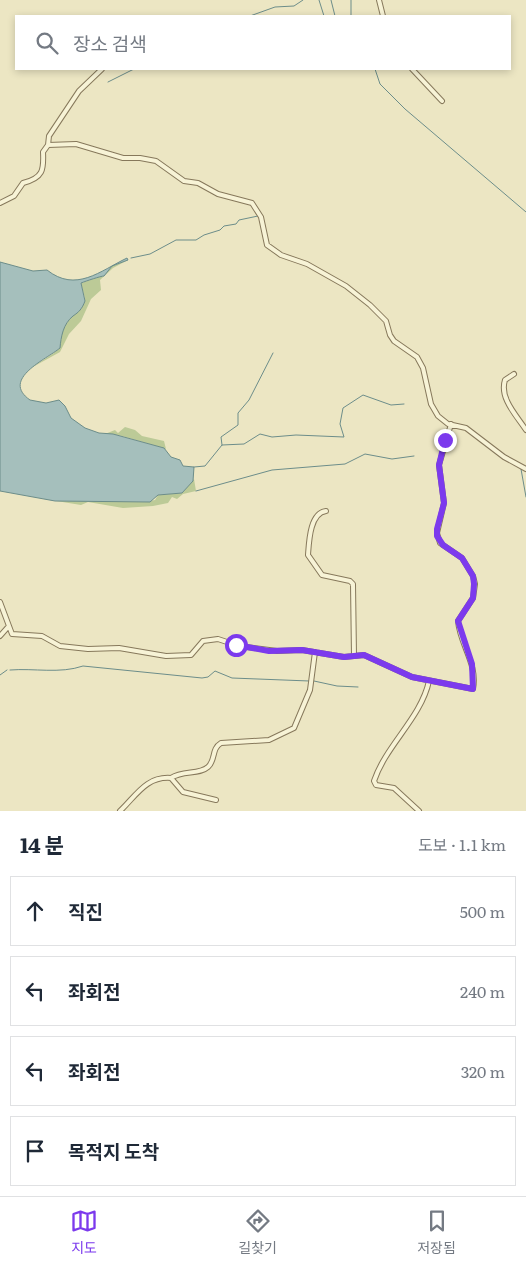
<!DOCTYPE html>
<html lang="ko">
<meta charset="utf-8">
<style>
body{margin:0;font-family:Literata,"Noto Sans KR",serif;background:#f6f6f7;color:#1f2937}
.stop{position:absolute;width:15px;height:15px;margin:-11px;border:4px solid #7c3aed;border-radius:50%;background:#fff}
.stop.end{background:#7c3aed;border-color:#fff;box-shadow:0 1px 5px #0008}
.list{margin:0;padding:0;list-style:none}
h2{display:flex;justify-content:space-between;align-items:center;height:65px;margin:0;padding:0 20px;font-size:21px}
h2 small{font-size:16px;font-weight:400;color:#747a83}
.list li{display:grid;grid-template-columns:32px 1fr auto;gap:15px;align-items:center;box-sizing:border-box;height:70px;margin:0 10px 10px;padding:0 10px;border:1px solid #e0e1e3;border-radius:0px}
.list b{display:block;font-size:19px;white-space:nowrap}
.list em{font-size:16px;font-style:normal;color:#747a83}
.icon{flex:none;width:28px;height:28px;fill:none;stroke:currentColor;stroke-width:2;stroke-linecap:round;stroke-linejoin:round}
.map{position:relative;flex:none;width:526px;height:811px;overflow:hidden}
.search{position:absolute;background:#fff;box-shadow:0 2px 8px #0003;left:15px;right:15px;top:15px;height:55px;display:flex;align-items:center;gap:12px;box-sizing:border-box;padding:0 18px;border-radius:0px;color:#747a83;font-size:19px}
.sheet{height:385px;background:#fff}
nav{display:flex;justify-content:space-around;align-items:center;box-sizing:border-box;height:70px;border-top:1px solid #e0e1e3;background:#fff;font-size:14px;color:#747a83}
nav a{display:grid;justify-items:center;gap:2px}
nav .on{color:#7c3aed}
.map>svg:first-child{display:block}
</style>
<div class="map">
<svg width="526" height="811" viewBox="0 0 526 811">
<rect width="100%" height="100%" fill="#ece6c3"/>
<path fill="#bcca97" d="M128,260L113,268L100,280L101,290L91,299L81,321L69,334L60,352L31,368L54,353L60,343L62,330L71,317L81,309L85,299L81,283C88,281 99,276 104,276L112,266Z
M125,427L135,430L142,436L164,441L167,453L166,449L122,436L105,434L115,430L118,433Z
M194,479L196,491L183,494L177,499L172,497L168,503L153,506L123,508L88,502L81,505L44,499L144,502L155,500L158,495L182,493Z"/>
<path fill="#a5bfbc" stroke="#6c8d8a" d="M127,258L128,260L112,266L104,276C101,276 86,281 81,283L85,301C82,309 79,312 73,316C63,324 61,337 60,348C47,359 0,379 30,400L46,403L59,400L65,406L71,418L85,428L99,433L113,434L164,448L171,457L180,460L183,466L194,467L193,481L182,493L158,495L150,502L55,501L0,491V262L33,271L47,270C76,293 100,271 127,258Z"/>
<g fill="none" stroke-linecap="round" stroke-linejoin="round">
<path stroke="#6c8d8a" stroke-width="1" d="M319,0L324,16
M331,0L335,16
M351,0V16
M250,16L275,7L294,6L303,0
M375,69L380,84L405,109L526,212
M108,82L134,69
M131,258L150,254L176,240H196L204,235L220,230L224,226L236,224L239,220L258,216
M222,445L221,437L238,425V413L249,400L273,353
M194,467L205,466L222,445L244,444L260,434L272,437L296,435L344,437L340,424L343,408L363,395L391,405L404,404
M521,469L526,497
M196,491L272,470L345,464L365,454L392,459L414,456
M10,670C34,668 60,674 83,666L202,678L208,677L215,671L232,678L309,681
M0,675L7,670
M314,681L337,686L358,687"/>
<g stroke="#86785b" stroke-width="6">
<path id="minor" d="M379,0L383,16
M412,69L442,101
M48,145L76,144L123,158H140L156,161L184,181L198,183L218,194L252,203L261,217L267,245L281,255L307,264L346,286L370,305L386,321L390,335L394,341L417,357L423,368L431,404L438,416L448,424L466,428L504,457L526,469
M0,203L14,196L23,183C43,178 44,170 43,152L48,145L49,136L79,91L102,69
M514,374L505,380C499,398 517,416 526,430
M326,511C310,513 309,541 308,555L322,575L350,581L353,584L354,656
M0,602L12,634L42,636L60,646L88,649L119,648L166,656L191,655L203,641L218,639L239,646L277,651L302,650L344,657L364,655L412,677L473,689C478,664 460,645 458,621L473,598L475,584L473,576L462,558L440,543L437,533L444,503L439,465L451,424
M0,636L8,627
M171,778C183,770 199,775 208,767C216,760 211,749 221,743L269,740L294,728L310,690L315,652
M120,811C136,796 146,776 171,778L183,792L216,800
M419,811L394,788L376,785L374,781C386,745 421,718 429,681"/>
</g>
<use href="#minor" stroke="#f7f3d6" stroke-width="4"/>
</g>
<g fill="none" stroke-linecap="round" stroke-linejoin="round">
<path stroke="#7c3aed" stroke-width="6" d="M236,645L269,651L302,650L344,657L364,655L412,677L473,689L472,664L458,621L473,598L474,584L473,576L462,558L443,545L437,536V529L444,503L439,465L445,440"/>
</g>
</svg>
<div class="stop" style="left:236px;top:645px"></div>
<div class="stop end" style="left:445px;top:440px"></div>
<div class="search"><svg class="icon" aria-label="search" viewBox="0 0 24 24"><circle cx="10" cy="10" r="6"/><path d="M15 15l6 6"/></svg>장소 검색</div>
</div>
<section class="sheet">
<h2>14 분<small>도보 · 1.1 km</small></h2>
<ul class="list">
<li><svg class="icon" aria-label="ahead" viewBox="0 0 24 24"><path d="M12 20V5M6 11l6-6 6 6"/></svg><div><b>직진</b></div><em>500 m</em></li>
<li><svg class="icon" aria-label="left" viewBox="0 0 24 24"><path d="M17 20v-9H6M10 6l-5 5 5 5"/></svg><div><b>좌회전</b></div><em>240 m</em></li>
<li><svg class="icon" aria-label="left" viewBox="0 0 24 24"><path d="M17 20v-9H6M10 6l-5 5 5 5"/></svg><div><b>좌회전</b></div><em>320 m</em></li>
<li><svg class="icon" aria-label="arrive" viewBox="0 0 24 24"><path d="M6 21V4h12l-3 4 3 4H6"/></svg><div><b>목적지 도착</b></div></li>
</ul>
</section>
<nav>
<a class="on"><svg class="icon" aria-label="map" viewBox="0 0 24 24"><path d="M3 6l6-2 6 2 6-2v14l-6 2-6-2-6 2zM9 4v14M15 6v14"/></svg>지도</a>
<a><svg class="icon" aria-label="directions" viewBox="0 0 24 24"><path d="M12 3l9 9-9 9-9-9zM9 14v-3h6M13 9l2 2-2 2"/></svg>길찾기</a>
<a><svg class="icon" aria-label="saved" viewBox="0 0 24 24"><path d="M7 4h10v16l-5-4-5 4z"/></svg>저장됨</a>
</nav>
